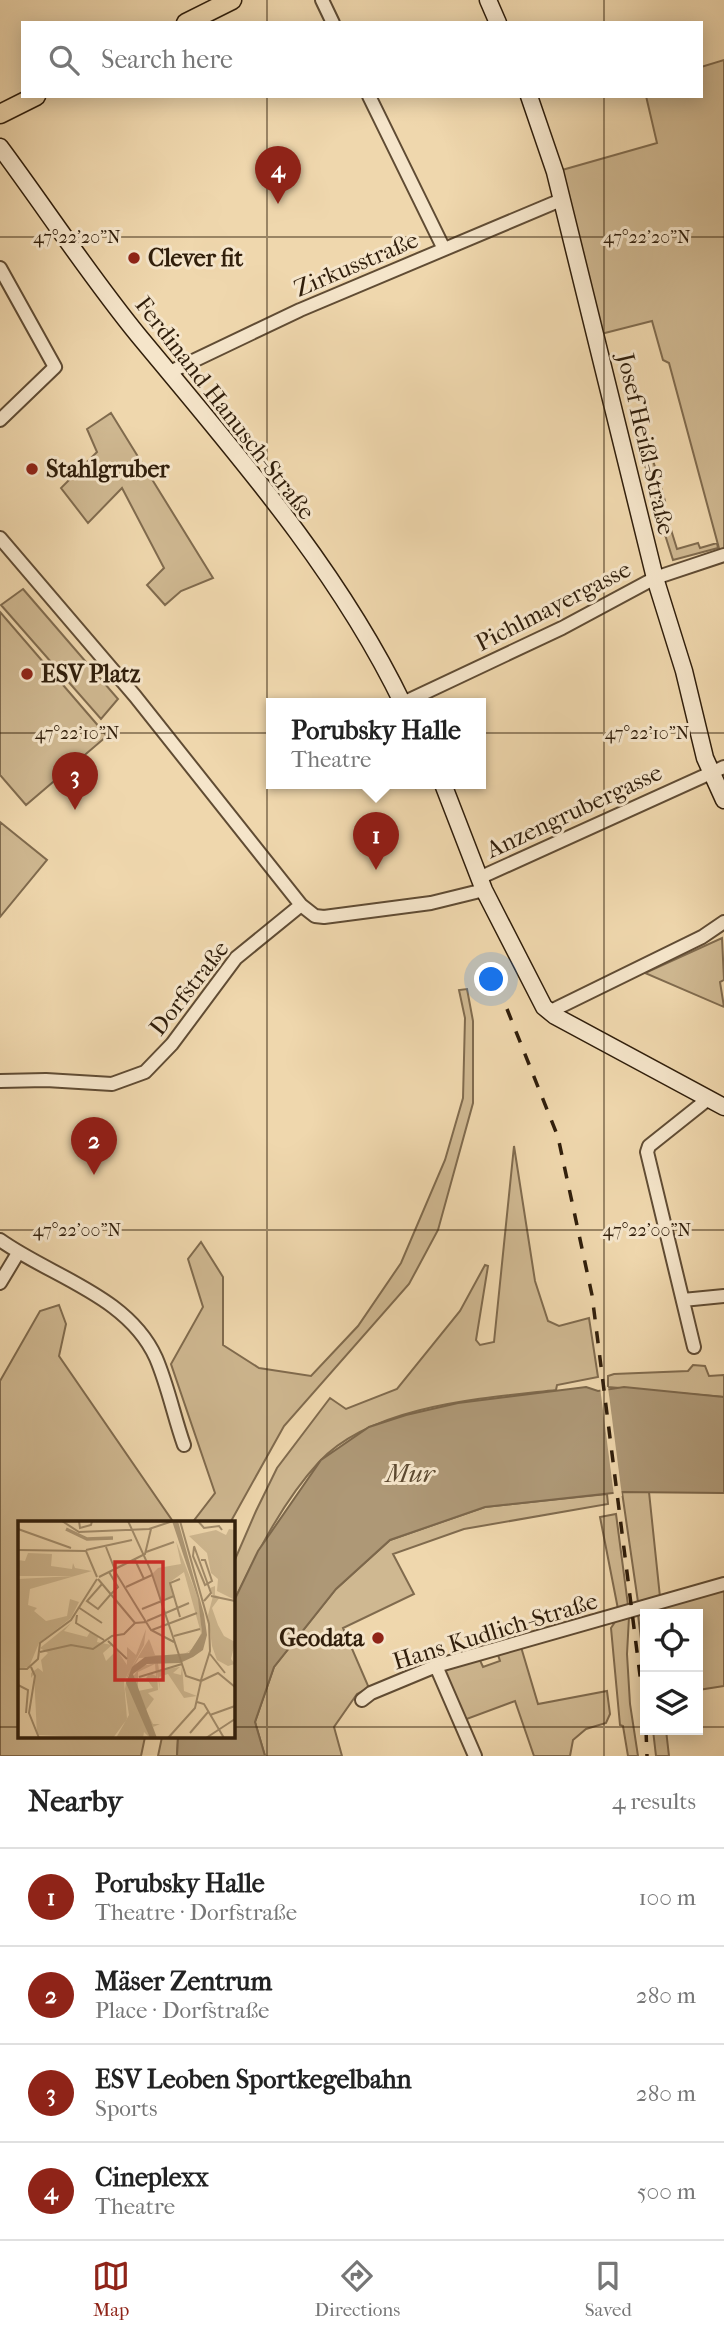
<!DOCTYPE html>
<meta charset="utf-8">
<style>
body{margin:0;font-family:"IM FELL French Canon",serif;background:#f6f6f6;color:#222}
.controls{position:absolute;right:21px;bottom:21px;display:grid;overflow:hidden;border-radius:0px;box-shadow:0 4px 18px #0003}
.controls button{width:63px;height:63px;display:grid;place-items:center;padding:0;border:0;border-bottom:2px solid #e0e0e0;background:#fff;color:#222;font:35px sans-serif}
.you{position:absolute;left:492px;top:980px;width:24px;height:24px;margin:-18px;border:5px solid #fff;border-radius:50%;background:#1a73e8;box-shadow:0 0 0 10px #1a73e833}
.badge{display:grid;place-items:center;width:46px;height:46px;border-radius:50%;background:#8f2418;color:#fff;font-size:23px;font-weight:700}
.pin{position:absolute;translate:-50% -58px;filter:drop-shadow(0 2px 4px #0008)}
.pin::after{content:'';position:absolute;top:37px;width:24px;height:21px;background:inherit;clip-path:polygon(0 0,100% 0,50% 100%)}
.popup{position:absolute;left:266px;top:698px;width:220px;height:91px;box-sizing:border-box;display:grid;place-content:center;border-radius:0px;background:#fff;filter:drop-shadow(0 2px 5px #0005);font-size:23px;white-space:nowrap;color:#767676}
.popup b{font-size:26px;color:#222}
.popup::after{content:'';position:absolute;left:50%;top:100%;margin-left:-14px;border:14px solid transparent;border-top-color:#fff}
.list{margin:0;padding:0;list-style:none}
h2{display:flex;justify-content:space-between;align-items:center;height:91px;margin:0;padding:0 28px;font-size:30px}
h2 small{font-size:23px;font-weight:400;color:#767676}
.list li{display:grid;grid-template-columns:46px 1fr auto;gap:21px;align-items:center;box-sizing:border-box;height:98px;padding:0 28px;border-top:2px solid #e0e0e0}
.list b{display:block;font-size:26px;white-space:nowrap}
.list p{margin:0;font-size:23px;white-space:nowrap;color:#767676}
.list em{font-size:23px;font-style:normal;color:#767676}
.icon{flex:none;width:38px;height:38px;fill:none;stroke:currentColor;stroke-width:2;stroke-linecap:round;stroke-linejoin:round}
.map{position:relative;flex:none;width:724px;height:1756px;overflow:hidden}
.search{position:absolute;background:#fff;box-shadow:0 4px 18px #0003;left:21px;right:21px;top:21px;height:77px;display:flex;align-items:center;gap:18px;box-sizing:border-box;padding:0 24px;border-radius:0px;color:#767676;font-size:26px}
.sheet{height:483px;background:#fff}
nav{display:flex;justify-content:space-around;align-items:center;box-sizing:border-box;height:98px;border-top:2px solid #e0e0e0;background:#fff;font-size:19px;color:#767676}
nav a{display:grid;justify-items:center;gap:4px}
nav .on{color:#8f2418}
.map>svg:first-child{display:block}
</style>
<div class="map">
<svg width="724" height="1756" viewBox="0 0 724 1756">
<rect width="100%" height="100%" fill="#efd7ad"/>
<filter id="stains"><feTurbulence type="fractalNoise" baseFrequency=".00286" numOctaves="4"/><feColorMatrix values="0 0 0 0 .2 0 0 0 0 .09 0 0 0 0 .02 0 0 0 .5 -.17"/></filter>
<radialGradient id="worn" r=".72"><stop offset=".6" stop-color="#630" stop-opacity="0"/><stop offset="1" stop-color="#630" stop-opacity=".3"/></radialGradient>
<path fill="#cfb891" stroke="#806b4e" stroke-width="2" d="M724,60V551L720,552L669,363L663,360L652,321L597,335L555,172L657,143L646,96H701V67Z
M111,413L213,578L181,591L165,605L147,585L164,568L122,488L88,523L61,488L97,452L87,429Z
M647,440L665,501L657,504L638,443Z
M668,520L677,549L698,543L700,548L717,543L718,548L673,560L661,522Z
M23,589L118,699L101,719L1,605Z
M0,612L107,736L26,805L0,775Z
M0,822L47,860L0,917Z
M722,938L724,980L720,982L724,1007L645,973Z
M467,989L473,1021V1103L438,1230L409,1284L284,1426L230,1523H192L215,1493L171,1364L203,1307L188,1259L201,1242L223,1277V1345L259,1368L311,1376L358,1326L401,1263L445,1160L463,1098L465,1018L459,990Z
M514,1146L535,1281L548,1321L559,1326L589,1318L598,1377L557,1385L556,1390C484,1398 372,1405 319,1462C282,1502 256,1555 233,1603V1564L256,1511L277,1468L330,1398L346,1409L397,1389L460,1311L485,1265L488,1266L476,1340L480,1345L494,1342Z
M59,1305L66,1324L59,1356L174,1523H19V1737H145L141,1756H0V1381L40,1311Z
M693,1365L705,1366L709,1376L724,1375V1397L608,1387V1376L614,1374L688,1371Z
M622,1492H649L660,1597L638,1602Z
M607,1494L608,1504L464,1529L393,1554L414,1594L343,1628L369,1688L357,1694L334,1727L342,1756H265L255,1722L274,1667L336,1589L390,1540L485,1507Z
M616,1514L628,1605L618,1609L600,1517Z
M724,1589V1686L698,1690V1614H645V1671L638,1615Z
M629,1617L627,1654L630,1704L638,1756H628L623,1726L620,1725L611,1628L617,1619Z
M521,1647L538,1704L607,1691L610,1714L606,1723L586,1729L573,1740L570,1756H534L515,1701L464,1720L444,1674L446,1670L479,1658L483,1667L500,1661L497,1652Z
M653,1730H666L669,1756H656Z
M162,1737H178L177,1756H158Z"/>
<path fill="#ae9876" stroke="#7c674b" stroke-width="2" d="M586,1387L598,1391L624,1387L724,1397V1493L622,1492L485,1507L390,1540L336,1589L274,1667L255,1722L265,1756H177L178,1737H233V1603L258,1551L321,1460L369,1427L406,1415L458,1403Z"/>
<path fill="#efd7ad" d="M600,1387H608L622,1496H614Z"/>
<g fill="none" stroke-linecap="round" stroke-linejoin="round">
<g stroke="#604c34" stroke-width="16">
<path id="street" d="M322,0L333,23
M369,96L444,249
M0,268L55,367L0,420
M170,372L300,310L561,200
M0,538L135,696L301,905
M403,703L562,628L655,578L724,555
M479,878L724,767
M549,1012L702,937L724,922
M0,1081L46,1080L112,1084L145,1072L172,1044L236,958L301,905L315,916L324,917L431,903L484,890
M0,1240C52,1277 128,1296 156,1358C168,1386 174,1417 184,1445
M0,1283L18,1253
M683,1300L724,1296
M694,1347L647,1152L649,1146L708,1099
M436,1666L475,1756
M362,1700L371,1693L436,1666L724,1584"/>
</g>
<g stroke="#301e0b" stroke-width="19">
<path id="secondary" d="M488,0L498,23
M529,96L555,172L655,578L684,671L705,758L724,800
M0,147C46,209 89,275 138,335C234,451 337,567 403,704
M443,784L484,890L544,1007L555,1016L724,1107"/>
</g>
<g stroke="#301e0b" stroke-width="21">
<path id="primary" d="M186,23L232,0
M0,114L36,96"/>
</g>
<use href="#street" stroke="#f5e5ca" stroke-width="12"/>
<use href="#secondary" stroke="#f5e5ca" stroke-width="16"/>
<use href="#primary" stroke="#efd7ad" stroke-width="18"/>
<path stroke="#301e0b" stroke-width="3.5" stroke-dasharray="12 12" stroke-linecap="butt" d="M507,1009L558,1137L592,1295L645,1715
M646,1730L647,1756"/>
</g>
<path fill="none" stroke="#301e0b" stroke-width="2" stroke-opacity="0.45" d="M267,0V23M604,0V23M267,96V1756M604,96V1756M0,237H724M0,733H724M0,1230H724M0,1727H19M233,1727H645M698,1727H724"/>
<g fill="#8f2418" stroke="#f5e5ca" stroke-width="2.5">
<circle cx="134" cy="258" r="7"/>
<circle cx="32" cy="469" r="7"/>
<circle cx="27" cy="674" r="7"/>
<circle cx="378" cy="1638" r="7"/>
</g>
<g text-anchor="middle" dominant-baseline="central" stroke-width="6" stroke-linejoin="round" paint-order="stroke">
<g font-size="24" font-weight="bold" fill="#301e0b" stroke="#f5e5ca" text-anchor="start">
<text x="148" y="258">Clever fit</text>
<text x="46" y="469">Stahlgruber</text>
<text x="41" y="674">ESV Platz</text>
<text x="364" y="1638" text-anchor="end">Geodata</text>
</g>
<g font-size="24" fill="#301e0b" stroke="#f5e5ca">
<text transform="translate(356 264) rotate(-23)">Zirkusstraße</text>
<text transform="translate(225 408) rotate(52)">Ferdinand Hanusch-Straße</text>
<text transform="translate(646 444) rotate(77)">Josef Heißl-Straße</text>
<text transform="translate(553 606) rotate(-27)">Pichlmayergasse</text>
<text transform="translate(574 811) rotate(-25)">Anzengrubergasse</text>
<text transform="translate(189 988) rotate(-52)">Dorfstraße</text>
<text transform="translate(495 1631) rotate(-17)">Hans Kudlich-Straße</text>
</g>
<g font-size="26" font-style="italic" fill="#5c4930" stroke="#f5e5ca">
<text x="410" y="1473">Mur</text>
</g>
</g>
<g transform="translate(18 1521)">
<rect width="217" height="217" fill="#efd7ad"/>
<path d="M211,8L217,9V79L199,70L200,58L193,52L189,32L171,15L198,9L208,14ZM158,20L181,80L184,112L180,124L175,129L165,134L177,126L183,112L166,51L152,61L155,75L142,79L134,53L140,47L163,43ZM10,32L34,33L33,45L54,48L55,42L57,47L74,50L12,68L10,84L19,87L16,90L28,100L49,95L52,78L61,81L53,97L21,122L11,146L0,148V58L56,55H0V39L7,40ZM197,65V74L202,76L194,87L200,104L206,115L217,121L213,138L217,143L210,145L199,139L194,125L190,94L195,75L192,67ZM53,102L46,110L69,116L72,111L80,116L79,121L94,124L85,132L88,140L99,129L109,144V126L118,134L128,108L126,124L106,160L109,198L95,217L19,214L16,153L13,157V152L20,147L25,151L23,139L30,132L22,127ZM131,118L137,134L162,135L121,137L109,157L132,217L126,211L125,217H98L111,194L107,168L109,154ZM140,142L141,149L162,146L155,152L163,154L164,144L166,170L179,175L166,177L150,153L141,156L142,169L139,152L140,169L130,172L136,178L128,189L135,203H142L135,206L137,211L114,157L123,145ZM137,143L138,155L132,152L128,157L135,167L120,170V151Z" fill="#cfb891" fill-rule="evenodd"/>
<path d="M154,0H160L186,93L189,114L185,129L175,136L162,142L129,143L115,153L139,217H132L108,162L114,146L127,136L171,132L184,112L180,78Z" fill="#ae9876"/>
<path fill="none" stroke="#ae9876" stroke-width="3.5" d="M48,8L69,18L95,17"/>
<path fill="none" stroke="#a38d6c" stroke-width="2" d="M44,0L61,11L131,8L155,0M61,0L62,7L73,4L74,0M110,0L133,50L168,155L183,160L177,187L150,217M162,0L191,103L192,130L183,159M180,0L186,7L201,5L204,9M0,8L53,27M176,25L193,72L186,80M88,26L97,49M176,26L175,35L187,64L194,60L187,39H183M0,29L68,30L79,56M68,29L114,19M128,31L156,21M117,39L126,58M96,49L133,109L156,121M91,51L100,66L93,73M81,56L127,33L133,8M80,58L117,102M84,63L69,80L80,88L93,73M108,66L134,54M193,75L217,80M60,86L84,102M124,88L156,75M59,94L58,102L86,119M162,96L152,62L162,58M129,100L171,82M134,109L179,92M156,115L182,108M90,120L109,138M22,131L53,124L75,128L94,115L106,113L117,102L129,101M192,133L207,152M13,146L17,155L11,192L21,217M0,148H9L20,138L22,122L53,99L79,58M121,156L164,143M183,160L200,152L217,166M0,164L10,169L8,192M179,181L186,183L206,217M192,194L217,185M172,212L190,191M188,217L217,198"/>
<path fill="#d62828" fill-opacity="0.15" stroke="#d62828" stroke-width="3.5" d="M97,41H145V159H97Z"/>
<rect width="217" height="217" fill="none" stroke="#301e0b" stroke-width="3.5"/>
</g>
<g font-size="18" text-anchor="middle" fill="#301e0b" stroke="#f5e5ca" stroke-width="6" stroke-linejoin="round" paint-order="stroke">
<text x="77" y="243">47°22'20"N</text>
<text x="647" y="243">47°22'20"N</text>
<text x="77" y="739">47°22'10"N</text>
<text x="647" y="739">47°22'10"N</text>
<text x="77" y="1236">47°22'00"N</text>
<text x="647" y="1236">47°22'00"N</text>
</g>
<rect width="100%" height="100%" filter="url(#stains)"/>
<rect width="100%" height="100%" fill="url(#worn)"/>
</svg>
<div class="controls">
<button><svg class="icon" aria-label="locate" viewBox="0 0 24 24"><circle cx="12" cy="12" r="6"/><path d="M12 2v4M12 18v4M2 12h4M18 12h4"/></svg></button>
<button><svg class="icon" aria-label="layers" viewBox="0 0 24 24"><path d="M12 4l9 5-9 5-9-5zM3 14l9 5 9-5"/></svg></button>
</div>
<div class="you"></div>
<div class="pin badge" style="left:376px;top:870px">1</div>
<div class="popup"><b>Porubsky Halle</b>Theatre</div>
<div class="pin badge" style="left:94px;top:1175px">2</div>
<div class="pin badge" style="left:75px;top:810px">3</div>
<div class="pin badge" style="left:278px;top:204px">4</div>
<div class="search"><svg class="icon" aria-label="search" viewBox="0 0 24 24"><circle cx="10" cy="10" r="6"/><path d="M15 15l6 6"/></svg>Search here</div>
</div>
<section class="sheet">
<h2>Nearby<small>4 results</small></h2>
<ul class="list">
<li><span class="badge">1</span><div><b>Porubsky Halle</b><p>Theatre · Dorfstraße</p></div><em>100 m</em></li>
<li><span class="badge">2</span><div><b>Mäser Zentrum</b><p>Place · Dorfstraße</p></div><em>280 m</em></li>
<li><span class="badge">3</span><div><b>ESV Leoben Sportkegelbahn</b><p>Sports</p></div><em>280 m</em></li>
<li><span class="badge">4</span><div><b>Cineplexx</b><p>Theatre</p></div><em>500 m</em></li>
</ul>
</section>
<nav>
<a class="on"><svg class="icon" aria-label="map" viewBox="0 0 24 24"><path d="M3 6l6-2 6 2 6-2v14l-6 2-6-2-6 2zM9 4v14M15 6v14"/></svg>Map</a>
<a><svg class="icon" aria-label="directions" viewBox="0 0 24 24"><path d="M12 3l9 9-9 9-9-9zM9 14v-3h6M13 9l2 2-2 2"/></svg>Directions</a>
<a><svg class="icon" aria-label="saved" viewBox="0 0 24 24"><path d="M7 4h10v16l-5-4-5 4z"/></svg>Saved</a>
</nav>
